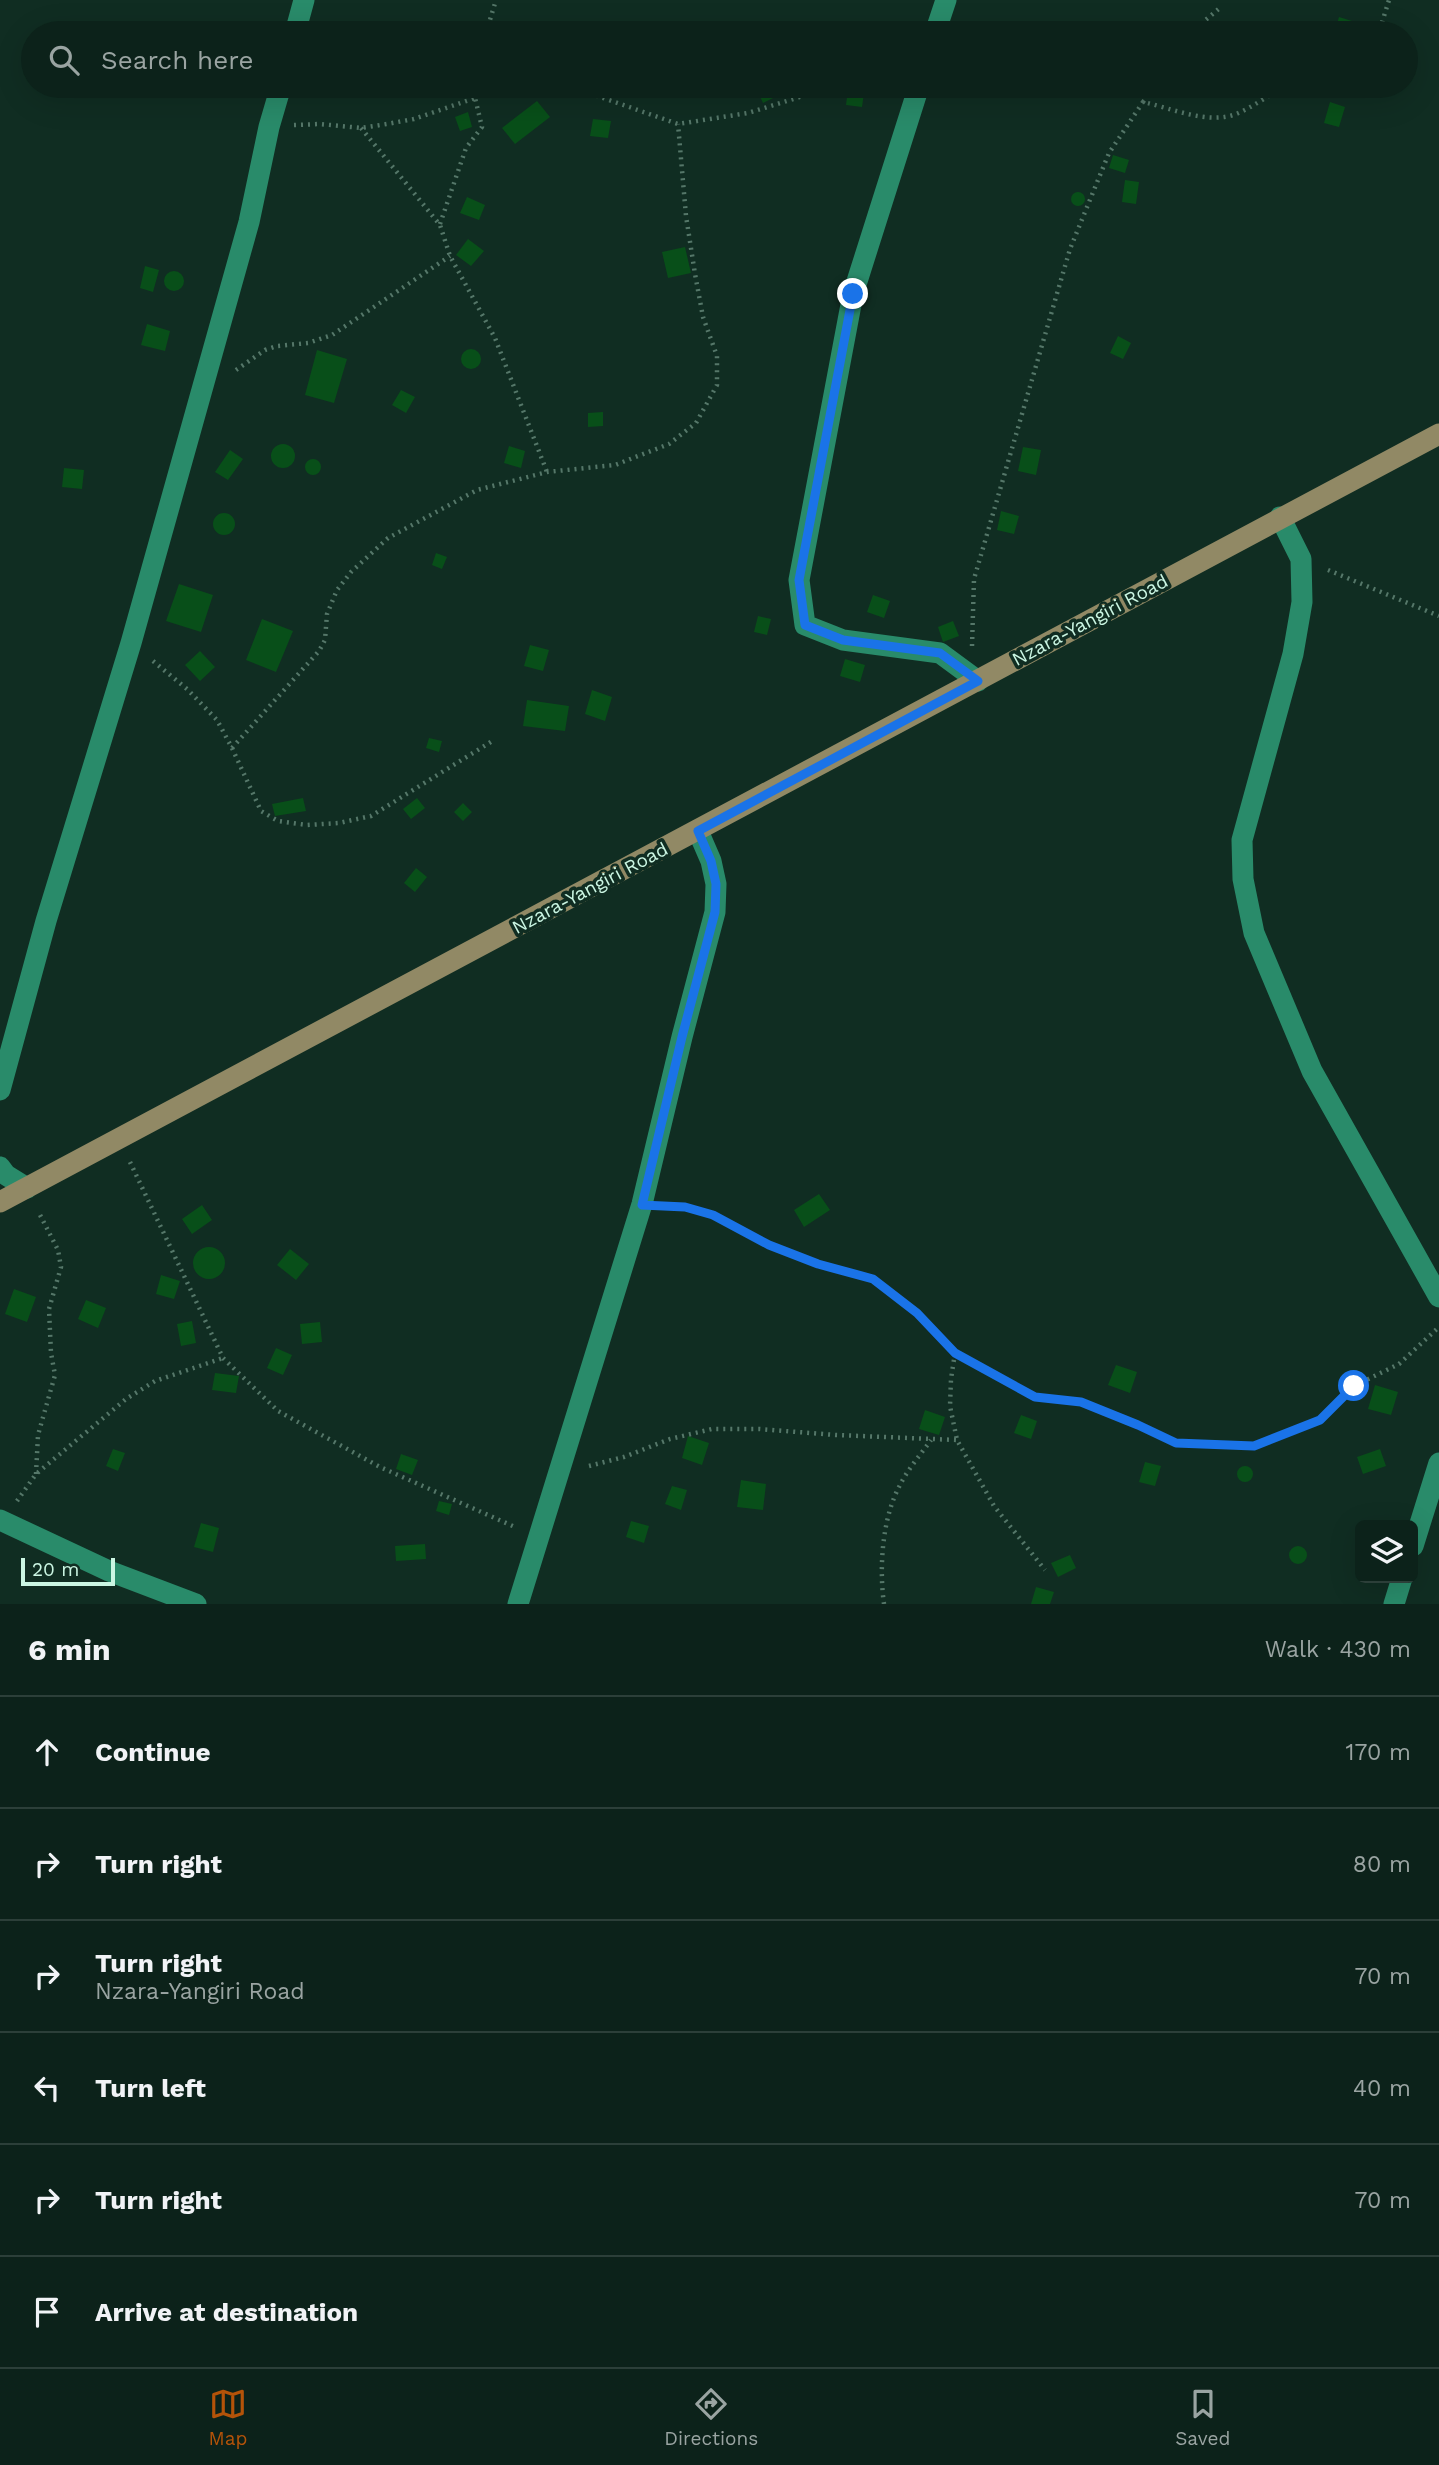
<!DOCTYPE html>
<meta charset="utf-8">
<style>
body{margin:0;font-family:"Work Sans",sans-serif;background:#152a23;color:#f1f3f6}
.controls{position:absolute;right:21px;bottom:21px;display:grid;overflow:hidden;border-radius:10px;box-shadow:0 7px 28px #0002}
.controls button{width:63px;height:63px;display:grid;place-items:center;padding:0;border:0;border-bottom:2px solid #2c3f39;background:#0c221a;color:#f1f3f6;font:35px sans-serif}
.scale{position:absolute;left:21px;bottom:18px;width:94px;box-sizing:border-box;padding-left:7px;border:4px solid #cbf6e3;border-top:0;font-size:19px;line-height:24px;white-space:nowrap;color:#cbf6e3;-webkit-text-stroke:5px #102d22;paint-order:stroke}
.stop{position:absolute;width:21px;height:21px;margin:-16px;border:5px solid #1a73e8;border-radius:50%;background:#fff}
.stop.end{background:#1a73e8;border-color:#fff;box-shadow:0 2px 7px #0008}
.list{margin:0;padding:0;list-style:none}
h2{display:flex;justify-content:space-between;align-items:center;height:91px;margin:0;padding:0 28px;font-size:30px}
h2 small{font-size:23px;font-weight:400;color:#9aa4a2}
.list li{display:grid;grid-template-columns:46px 1fr auto;gap:21px;align-items:center;box-sizing:border-box;height:112px;padding:0 28px;border-top:2px solid #2c3f39}
.list b{display:block;font-size:26px;white-space:nowrap}
.list p{margin:0;font-size:23px;white-space:nowrap;color:#9aa4a2}
.list em{font-size:23px;font-style:normal;color:#9aa4a2}
.icon{flex:none;width:38px;height:38px;fill:none;stroke:currentColor;stroke-width:2;stroke-linecap:round;stroke-linejoin:round}
.map{position:relative;flex:none;width:1439px;height:1604px;overflow:hidden}
.search{position:absolute;background:#0c221a;box-shadow:0 7px 28px #0002;left:21px;right:21px;top:21px;height:77px;display:flex;align-items:center;gap:18px;box-sizing:border-box;padding:0 24px;border-radius:38px;color:#9aa4a2;font-size:26px}
.sheet{height:763px;background:#0c221a}
nav{display:flex;justify-content:space-around;align-items:center;box-sizing:border-box;height:98px;border-top:2px solid #2c3f39;background:#0c221a;font-size:19px;color:#9aa4a2}
nav a{display:grid;justify-items:center;gap:4px}
nav .on{color:#b45309}
.map>svg:first-child{display:block}
</style>
<div class="map">
<svg width="1439" height="1604" viewBox="0 0 1439 1604">
<rect width="100%" height="100%" fill="#102d22"/>
<path fill="#084f19" d="M1339,17L1352,21L1349,33H1334Z
M755,86H782L785,92L763,103Z
M848,90L864,93L862,107L846,105Z
M537,101L550,117L515,144L502,128Z
M1330,102L1345,107L1339,127L1324,123Z
M468,112L472,127L460,131L455,117Z
M593,119L611,121L608,138L590,136Z
M1113,155L1129,160L1125,173L1109,168Z
M1125,180L1139,182L1136,204L1122,202Z
M1071 199a7 7 0 1 1 14 0a7 7 0 1 1-14 0Z
M467,197L485,205L479,220L460,213Z
M468,239L484,251L471,266L456,255Z
M685,247L691,273L668,278L662,252Z
M145,266L159,270L153,292L140,288Z
M164 281a10 10 0 1 1 20 0a10 10 0 1 1-20 0Z
M147,324L170,331L165,351L141,345Z
M1118,336L1131,343L1123,359L1110,353Z
M461 359a10 10 0 1 1 20 0a10 10 0 1 1-20 0Z
M317,350L347,359L334,403L305,395Z
M401,390L415,397L406,413L392,405Z
M603,412V426L588,427V413Z
M271 456a12 12 0 1 1 24 0a12 12 0 1 1-24 0Z
M509,446L525,451L521,468L504,463Z
M1023,447L1041,450L1036,475L1018,471Z
M230,450L243,459L228,480L215,472Z
M305 467a8 8 0 1 1 16 0a8 8 0 1 1-16 0Z
M64,468L84,470L82,489L62,487Z
M1001,511L1019,516L1014,534L997,530Z
M213 524a11 11 0 1 1 22 0a11 11 0 1 1-22 0Z
M436,553L447,557L442,569L432,565Z
M179,584L213,595L201,632L166,621Z
M873,595L890,601L884,618L867,612Z
M758,616L771,619L767,635L754,632Z
M262,619L293,631L276,672L246,660Z
M953,621L959,636L943,642L938,627Z
M530,645L549,650L543,671L524,666Z
M200,651L215,667L200,681L185,665Z
M845,659L865,665L860,682L840,676Z
M592,690L612,697L605,721L585,714Z
M527,700L569,706L565,731L523,726Z
M429,738L442,741L439,752L426,748Z
M303,798L306,811L275,816L272,804Z
M417,798L425,808L411,819L403,809Z
M463,803L472,812L463,821L454,812Z
M416,868L427,877L415,892L404,883Z
M819,1194L830,1210L804,1227L794,1210Z
M202,1205L212,1220L192,1234L182,1219Z
M193 1263a16 16 0 1 1 32 0a16 16 0 1 1-32 0Z
M290,1249L309,1264L296,1280L277,1265Z
M161,1275L180,1281L174,1299L156,1294Z
M14,1289L36,1297L27,1322L5,1314Z
M86,1300L106,1308L98,1328L78,1319Z
M192,1321L196,1343L181,1346L177,1324Z
M320,1322L322,1342L302,1344L300,1324Z
M276,1348L292,1355L283,1375L267,1368Z
M1116,1365L1137,1372L1130,1393L1108,1385Z
M215,1373L239,1376L236,1393L212,1390Z
M1375,1385L1398,1392L1391,1415L1368,1409Z
M925,1410L945,1417L939,1435L919,1429Z
M1021,1415L1037,1421L1031,1439L1014,1433Z
M688,1436L709,1443L702,1465L682,1458Z
M113,1449L125,1453L118,1471L106,1466Z
M1380,1449L1386,1466L1363,1474L1357,1457Z
M401,1454L418,1460L412,1475L396,1469Z
M1145,1462L1161,1466L1155,1486L1139,1482Z
M1237 1474a8 8 0 1 1 16 0a8 8 0 1 1-16 0Z
M741,1480L766,1484L763,1510L737,1507Z
M672,1486L687,1490L681,1510L665,1504Z
M439,1501L452,1504L449,1515L436,1511Z
M631,1521L649,1526L644,1543L626,1537Z
M201,1523L219,1528L213,1552L194,1547Z
M425,1544L426,1559L396,1561L395,1546Z
M1289 1555a9 9 0 1 1 18 0a9 9 0 1 1-18 0Z
M1070,1555L1076,1568L1058,1577L1051,1563Z
M1036,1587L1054,1592L1050,1604H1031Z"/>
<g fill="none" stroke-linecap="round" stroke-linejoin="round">
<path stroke="#557769" stroke-width="4.5" stroke-dasharray="2 5" stroke-linecap="butt" d="M486,33L496,0
M1190,33L1221,7
M1374,33L1380,29L1389,0
M534,86L586,92L678,124L748,113L816,92L827,86
M1143,102L1155,86
M294,125L320,124L361,128L387,124L414,119L475,98
M361,128L440,225L450,256L495,338L547,472
M440,224L466,148L482,127L475,98L488,86
M236,370L265,350L277,346L308,343L332,335L450,256
M1328,570L1439,616
M972,646L974,579L1070,249L1109,153L1143,102C1171,108 1208,125 1236,114C1253,107 1269,95 1285,86
M153,661L187,689L217,720L232,748L261,811L278,821L307,825L339,823L371,816L494,740
M232,748L319,651L325,640L327,614L337,590L351,572L388,538L477,490L547,472L615,465L669,444L696,423L717,385V356L703,317L695,274L686,216L678,124
M130,1162L223,1358L278,1411L380,1467L515,1527
M667,1206L685,1207L713,1215L769,1245L818,1264L873,1279L917,1313L955,1353L1035,1397L1081,1402L1138,1425L1176,1443L1254,1446L1319,1420L1354,1386L1399,1364L1439,1327
M955,1353L951,1379L950,1406L957,1440L994,1506L1045,1570
M589,1466L624,1457L670,1439L712,1429H759L836,1435L957,1440
M36,1474L38,1435L55,1375L51,1353L49,1309L61,1267L58,1250L38,1211
M17,1501L36,1474L126,1399L155,1381L223,1358
M884,1604C879,1568 882,1518 900,1485C908,1469 921,1454 931,1440"/>
<path stroke="#298b6a" stroke-width="21" d="M295,33L304,0
M935,33L946,0
M919,86L853,294L799,580L805,625L843,640L940,653L978,681
M1280,517L1301,559L1302,602L1293,654L1242,840L1243,879L1254,933L1312,1071L1439,1297
M0,1090L46,921L131,643L249,222L269,127L281,86
M0,1167L6,1175L27,1188
M0,1520L109,1571L196,1604
M1413,1546L1439,1463
M518,1604L642,1204L682,1037L715,912L716,884L711,861L698,831
M1394,1604L1402,1578"/>
<path stroke="#918965" stroke-width="21" d="M0,1202L1439,434"/>
</g>
<g fill="none" stroke-linecap="round" stroke-linejoin="round">
<path stroke="#1a73e8" stroke-width="9" d="M853,294L799,580L805,625L843,640L940,653L978,681L698,831L711,861L716,884L715,912L682,1037L642,1205L685,1207L713,1215L769,1245L818,1264L873,1279L917,1313L955,1353L1035,1397L1081,1402L1138,1425L1176,1443L1254,1446L1320,1420L1354,1386"/>
</g>
<g text-anchor="middle" dominant-baseline="central" stroke-width="7" stroke-linejoin="round" paint-order="stroke">
<g font-size="19" fill="#cbf6e3" stroke="#102d22">
<text transform="translate(1090 620) rotate(-28)">Nzara-Yangiri Road</text>
<text transform="translate(590 888) rotate(-28)">Nzara-Yangiri Road</text>
</g>
</g>
</svg>
<div class="controls">
<button><svg class="icon" aria-label="layers" viewBox="0 0 24 24"><path d="M12 4l9 5-9 5-9-5zM3 14l9 5 9-5"/></svg></button>
</div>
<div class="scale">20 m</div>
<div class="stop" style="left:1354px;top:1386px"></div>
<div class="stop end" style="left:853px;top:294px"></div>
<div class="search"><svg class="icon" aria-label="search" viewBox="0 0 24 24"><circle cx="10" cy="10" r="6"/><path d="M15 15l6 6"/></svg>Search here</div>
</div>
<section class="sheet">
<h2>6 min<small>Walk · 430 m</small></h2>
<ul class="list">
<li><svg class="icon" aria-label="ahead" viewBox="0 0 24 24"><path d="M12 20V5M6 11l6-6 6 6"/></svg><div><b>Continue</b></div><em>170 m</em></li>
<li><svg class="icon" aria-label="right" viewBox="0 0 24 24"><path d="M7 20v-9h11M14 6l5 5-5 5"/></svg><div><b>Turn right</b></div><em>80 m</em></li>
<li><svg class="icon" aria-label="right" viewBox="0 0 24 24"><path d="M7 20v-9h11M14 6l5 5-5 5"/></svg><div><b>Turn right</b><p>Nzara-Yangiri Road</p></div><em>70 m</em></li>
<li><svg class="icon" aria-label="left" viewBox="0 0 24 24"><path d="M17 20v-9H6M10 6l-5 5 5 5"/></svg><div><b>Turn left</b></div><em>40 m</em></li>
<li><svg class="icon" aria-label="right" viewBox="0 0 24 24"><path d="M7 20v-9h11M14 6l5 5-5 5"/></svg><div><b>Turn right</b></div><em>70 m</em></li>
<li><svg class="icon" aria-label="arrive" viewBox="0 0 24 24"><path d="M6 21V4h12l-3 4 3 4H6"/></svg><div><b>Arrive at destination</b></div></li>
</ul>
</section>
<nav>
<a class="on"><svg class="icon" aria-label="map" viewBox="0 0 24 24"><path d="M3 6l6-2 6 2 6-2v14l-6 2-6-2-6 2zM9 4v14M15 6v14"/></svg>Map</a>
<a><svg class="icon" aria-label="directions" viewBox="0 0 24 24"><path d="M12 3l9 9-9 9-9-9zM9 14v-3h6M13 9l2 2-2 2"/></svg>Directions</a>
<a><svg class="icon" aria-label="saved" viewBox="0 0 24 24"><path d="M7 4h10v16l-5-4-5 4z"/></svg>Saved</a>
</nav>
